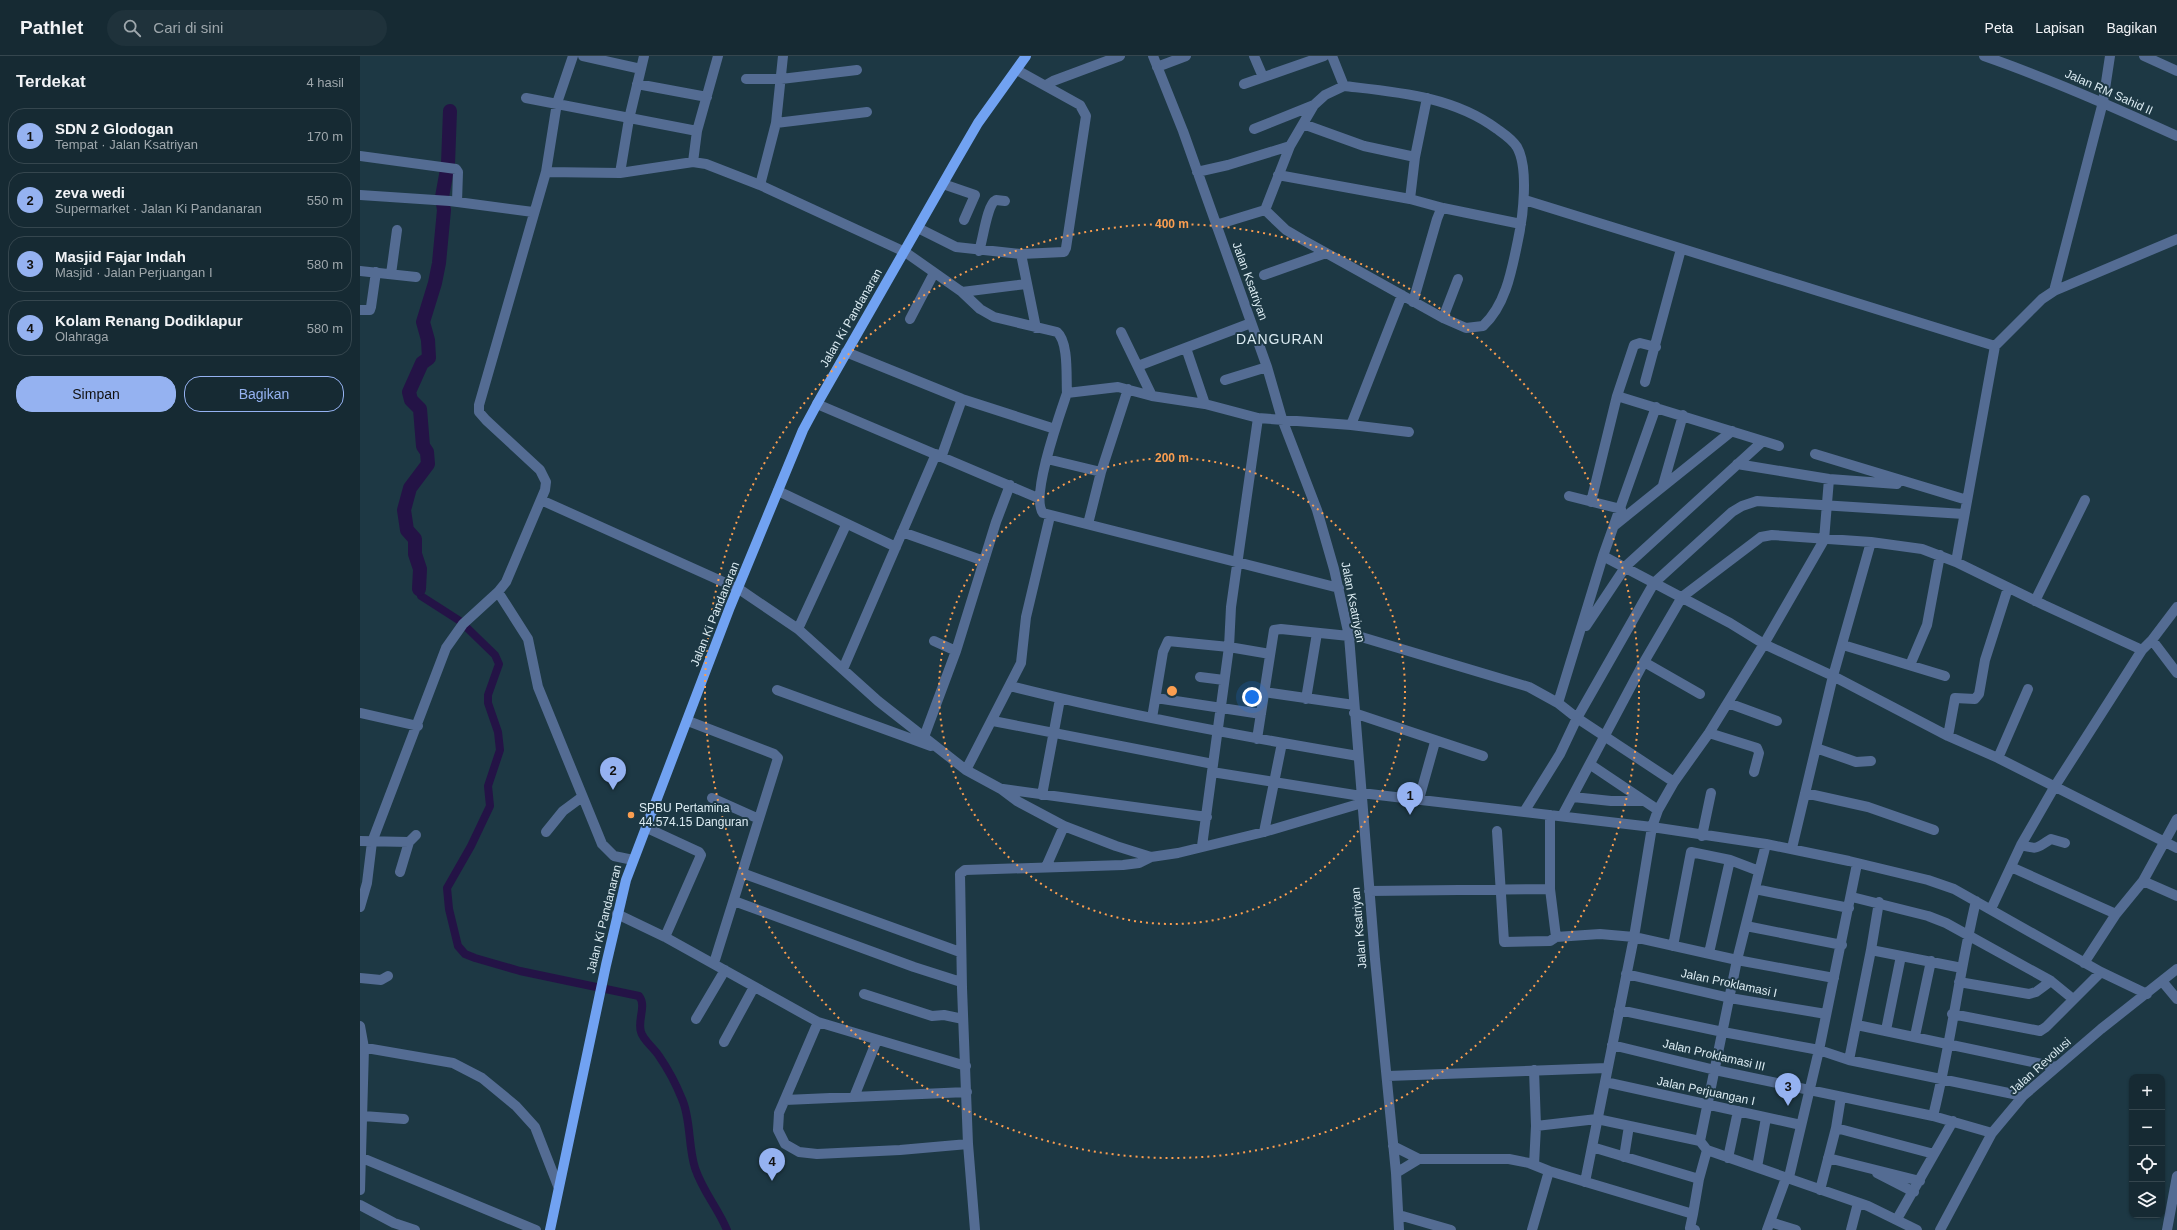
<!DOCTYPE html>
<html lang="id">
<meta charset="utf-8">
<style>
body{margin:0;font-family:Helvetica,sans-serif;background:#1f323b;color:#f1f3f6}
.controls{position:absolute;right:12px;bottom:12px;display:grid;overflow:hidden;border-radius:8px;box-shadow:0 1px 3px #0004}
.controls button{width:36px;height:36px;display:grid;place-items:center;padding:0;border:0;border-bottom:1px solid #35464e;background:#162a33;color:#f1f3f6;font:20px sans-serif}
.you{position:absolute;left:892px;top:641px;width:14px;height:14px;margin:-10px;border:3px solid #fff;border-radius:50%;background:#1a73e8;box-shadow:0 0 0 6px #1a73e833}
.badge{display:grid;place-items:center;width:26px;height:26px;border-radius:50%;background:#95b2f1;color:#111;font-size:13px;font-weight:700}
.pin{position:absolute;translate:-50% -33px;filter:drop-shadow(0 1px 2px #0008)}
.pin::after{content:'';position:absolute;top:21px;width:14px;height:12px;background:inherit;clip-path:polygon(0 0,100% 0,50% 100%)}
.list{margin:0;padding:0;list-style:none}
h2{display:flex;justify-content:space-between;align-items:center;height:52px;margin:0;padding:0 16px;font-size:17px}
h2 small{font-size:13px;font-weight:400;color:#9ea7ac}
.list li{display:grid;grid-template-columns:26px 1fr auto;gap:12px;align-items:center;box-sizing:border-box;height:56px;margin:0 8px 8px;padding:0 8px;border:1px solid #35464e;border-radius:16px}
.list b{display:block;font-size:15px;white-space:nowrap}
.list p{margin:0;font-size:13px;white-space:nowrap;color:#9ea7ac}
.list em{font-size:13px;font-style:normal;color:#9ea7ac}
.actions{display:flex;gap:8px;padding:12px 16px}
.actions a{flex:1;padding:9px 0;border:1px solid #95b2f1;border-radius:16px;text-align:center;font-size:14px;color:#95b2f1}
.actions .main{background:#95b2f1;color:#111}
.icon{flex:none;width:22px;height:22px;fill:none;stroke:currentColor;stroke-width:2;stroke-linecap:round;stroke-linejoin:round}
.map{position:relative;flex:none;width:1817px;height:1174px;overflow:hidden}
header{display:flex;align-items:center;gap:24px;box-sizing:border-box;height:56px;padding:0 20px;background:#162a33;border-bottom:1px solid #35464e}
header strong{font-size:19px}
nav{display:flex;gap:22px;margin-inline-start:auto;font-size:14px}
.search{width:280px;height:36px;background:#1f323b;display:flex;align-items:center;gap:10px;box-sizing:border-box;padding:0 14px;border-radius:22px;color:#9ea7ac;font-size:15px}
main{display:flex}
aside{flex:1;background:#162a33}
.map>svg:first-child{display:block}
</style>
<header>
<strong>Pathlet</strong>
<div class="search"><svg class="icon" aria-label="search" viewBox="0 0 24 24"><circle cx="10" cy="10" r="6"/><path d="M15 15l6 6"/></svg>Cari di sini</div>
<nav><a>Peta</a><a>Lapisan</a><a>Bagikan</a></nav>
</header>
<main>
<aside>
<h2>Terdekat<small>4 hasil</small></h2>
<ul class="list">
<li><span class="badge">1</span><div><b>SDN 2 Glodogan</b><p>Tempat · Jalan Ksatriyan</p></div><em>170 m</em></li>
<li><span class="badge">2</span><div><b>zeva wedi</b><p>Supermarket · Jalan Ki Pandanaran</p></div><em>550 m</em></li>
<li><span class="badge">3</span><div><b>Masjid Fajar Indah</b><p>Masjid · Jalan Perjuangan I</p></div><em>580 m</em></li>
<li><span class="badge">4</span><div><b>Kolam Renang Dodiklapur</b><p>Olahraga</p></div><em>580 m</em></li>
</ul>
<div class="actions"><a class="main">Simpan</a><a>Bagikan</a></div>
</aside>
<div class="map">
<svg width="1817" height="1174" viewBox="0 0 1817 1174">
<rect width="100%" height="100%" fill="#1d3844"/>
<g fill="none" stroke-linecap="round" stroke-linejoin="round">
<path stroke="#241346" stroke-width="8" d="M59,533L61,540L100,565L135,599L139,608L128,639V647L138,676L140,694L128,730L130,750L111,790L87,832L89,853L98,890L105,898L115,902L160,915L279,940C287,950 277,964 281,976C283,984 294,992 299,1000C308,1013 316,1028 322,1043C331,1063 328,1090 335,1112C343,1136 358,1152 367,1174"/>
<path stroke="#241346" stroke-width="14" d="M59,533L60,513L55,498V483L47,474L44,454L50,432L68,408L67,396L63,390L60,353L51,344L49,336L62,307L69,302L68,284L63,266L75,227L79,207L84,154L82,141L88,108L90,55"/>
<path stroke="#546c93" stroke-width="10" d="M223,0L281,13
M793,0L823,75L907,311L922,363L957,454L974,513L989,580L1015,903L1036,1117L1039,1174
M894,0L903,21
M972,0L984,30
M1624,0C1690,23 1754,51 1817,80
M1784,0L1817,15
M797,11L826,0
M657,14L720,49L726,60L706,192L704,196L661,198
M386,23H421L497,14
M277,28L347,41
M884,28L964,0
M686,29L693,25L760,0
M984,30C1036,36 1093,40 1137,73C1144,78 1152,83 1157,91C1169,112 1163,161 1158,184C1152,213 1146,249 1123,270L1106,272L1083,262L943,184L926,174L905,154L930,90L954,49L965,39Z
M166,42L337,75
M416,67L507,56
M943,68L1004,90L1055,101
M894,73L954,49
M0,100L96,113L98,116L97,146
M333,106L337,75L358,0
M186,116L260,117L333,106L346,108L400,129L545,196L602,236L620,253L634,261L697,276C709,286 706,322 707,337L758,331L792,340L845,348L898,362L991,369L1049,376
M837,116L868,109L930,90
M260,117L269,63L284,0
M918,119L1050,143L1083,152L1161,168
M583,128L615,139L604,164
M400,129L416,67L423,0
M0,139L90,145L173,156
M1050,143L1055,101L1067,42
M1165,144L1635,290
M856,169L905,154
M558,172L596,191L661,198L676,272
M619,195C623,184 627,148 636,144L645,145
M0,215L56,221
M31,218L37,174
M904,219L966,197
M1694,235L1743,46L1750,0
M602,236L666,228
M1053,246L1077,163L1081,153L1083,152
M0,254H10L11,251L16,216
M1083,262L1098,223
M550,263L574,217
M761,276L792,340
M826,292L845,348
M486,296L602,343L695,373
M778,310L891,267
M865,324L907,311
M1285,326L1321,193
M707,337C700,358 670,441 683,457L979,532
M1257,340L1419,390
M457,348L678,442
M898,362L871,551L869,591L852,716L1001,740
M991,369L1042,239
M1455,398L1607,444
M582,399L602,343
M687,403L741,416
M1377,408L1469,423L1537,428
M1303,429L1323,359
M418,435L536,491
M1209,440L1261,453
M181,444L379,533L438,573L518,645L606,714L641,733L657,745L704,770L756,790L791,801L818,797L904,776L1002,747
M1231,446L1257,340L1274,289L1280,287L1296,291
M728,468L741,416L768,333
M1255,469L1372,375
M542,476L624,505
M1243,500L1370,567L1404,588L1473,620L1588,680L1638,702L1817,792
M1596,506L1635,290L1682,243L1694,235L1817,183
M138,536L168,583L178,631L242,788L254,800L273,804
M1675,545L1725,444
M1226,570L1266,510L1403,385
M438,573L486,469
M988,577L1169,631L1198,647L1217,662L1314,726
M1792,584L1817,617
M574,585L596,595
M1483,589L1585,620
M1284,606L1340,638
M1550,609L1567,569L1580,499
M483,613L576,398
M840,621L864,624
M650,630C765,659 881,680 998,700
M417,634L571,690
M904,636L994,649
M796,642L901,658
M946,643L957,577
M1198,647L1243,500L1296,351
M1368,647L1417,665
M1,657L58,670
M994,657L1123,700
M792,662L803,596L808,585L869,591L910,598
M328,665L414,698L418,702L354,907
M633,665L853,708
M1349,677L1397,692L1399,697L1394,716
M1588,680L1595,642L1615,643L1619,638L1625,604L1648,532
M564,681L596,595L636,466L650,429
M897,683L914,574L921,573L989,580
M1456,692L1496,706L1511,705
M1638,702L1668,633
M1231,709L1298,754
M606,714L661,607L666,561L690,460
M643,733L847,761
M1001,737L1292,771L1406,788L1489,805L1568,824L1594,833L1741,916L1787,938
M1445,737L1508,751L1574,774
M682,739L700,643
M1213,741L1251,745H1284
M352,742L399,763
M1059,743L1075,686
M1164,756L1200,698L1217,662L1294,527L1372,456L1382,450L1397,445L1604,458
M1202,760L1284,606L1322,541L1401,481L1412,479L1511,486L1562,493L1596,506L1684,549L1782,594L1792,584L1817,551
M287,772L339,796L341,799L305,881
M1137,775L1144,886L1190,885L1196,881L1190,833V759
M186,776L203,755L222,741
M904,776L922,687
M1342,780L1351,737
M0,785L49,786L56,779
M1661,789C1679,794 1676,792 1691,783L1705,787
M842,790L852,716
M1432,792L1473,620L1511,486
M686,811L704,770
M1651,811L1756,858
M40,816L49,786
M382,817L600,896
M1783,825L1817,840
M1395,833L1489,852
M1009,835L1190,833
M1492,841L1568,860L1586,867L1691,925L1713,943
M374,845L554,911L601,926
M0,851L7,827L12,786L86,592L103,568L138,536L146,526L185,434L186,426L180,414L126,364L119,356V349L186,116L197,47L213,0
M1631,853L1661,789L1695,730L1782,594
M257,858L305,881L458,966L419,1057L418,1074L425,1088L439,1096L457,1098L540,1094L608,1088
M1386,870L1482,889
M1196,881L1240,878L1274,881L1377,904L1474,922
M1313,890L1331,796L1370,804L1399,815
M1511,894L1602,912
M1349,897L1370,804
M1724,907L1756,858L1783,825L1817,763
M1266,918L1370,942L1466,958
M0,922L21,924L28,920
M1802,925L1817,943
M1599,926L1669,938L1676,936L1691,925
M504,938L572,960L584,959L603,963
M1259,954L1363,976L1459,994L1489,1004L1663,1040
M1592,958L1680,975L1686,971L1741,916
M336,963L365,914
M458,966L606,1010
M1497,969L1696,1011
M0,970L4,992L0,1134
M1526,974L1541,900
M1555,980L1571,905
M364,986L394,931
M1252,989L1355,1014L1573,1060L1632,1077
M0,991L93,1007L122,1022L156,1050L175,1071L198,1130
M1489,1004L1511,894L1519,846
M1174,1014L1176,1070L1174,1109
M1028,1020L1247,1012
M1245,1026L1441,1069
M494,1041L517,984
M425,1044L607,1036
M3,1060L44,1063
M1573,1060C1591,989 1599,916 1616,845
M1176,1070L1237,1063L1340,1085
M1476,1072L1574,1098
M1033,1090L1059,1103H1149L1169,1107L1189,1115L1333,1158L1330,1172L1335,1174
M1232,1091L1339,1123
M1347,1094L1340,1085L1377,904L1406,788
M0,1101L176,1174
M1264,1101L1269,1070
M1368,1102L1378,1055
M1468,1102L1560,1125
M1397,1111L1406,1062
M1036,1117L1059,1103
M1517,1117L1554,1136
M1429,1121L1459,994L1497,808
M1225,1126L1274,881L1292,771L1298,754L1314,726L1349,677L1404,588L1464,484L1469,423
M1460,1134L1476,1072L1481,1041
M0,1149L34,1167L55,1174
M1333,1158L1339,1123L1347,1094L1508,1150L1557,1174
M1039,1159L1091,1174
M1537,1163L1593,1065
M1410,1166L1436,1174
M615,1174L608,1088L602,932L600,818L605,814L763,809L779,807L791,801
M1172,1174L1189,1115
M1407,1174L1426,1122
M1491,1174L1498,1147
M1580,1174L1632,1077L1663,1040L1741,973L1817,913
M1807,1174L1817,1120"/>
<path stroke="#71a2f2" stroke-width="10" d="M190,1174L246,909L266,824L370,551L443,374L457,348L593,110L618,67L666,0"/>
</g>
<g fill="none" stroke="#fb9e50" stroke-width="2" stroke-dasharray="2 4">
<circle cx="812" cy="635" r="233"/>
<circle cx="812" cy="635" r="467"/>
</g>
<circle fill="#fb9e50" stroke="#1d3844" stroke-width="1.5" cx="271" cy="759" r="4"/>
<g text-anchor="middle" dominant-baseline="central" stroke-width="4" stroke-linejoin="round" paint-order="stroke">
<g font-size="12" fill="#dbebf2" stroke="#1d3844">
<text transform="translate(1749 36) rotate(24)">Jalan RM Sahid II</text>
<text transform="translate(890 225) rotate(70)">Jalan Ksatriyan</text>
<text transform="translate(491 262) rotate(-60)">Jalan Ki Pandanaran</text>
<text transform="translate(993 546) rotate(79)">Jalan Ksatriyan</text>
<text transform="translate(355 558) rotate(-68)">Jalan Ki Pandanaran</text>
<text transform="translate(244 863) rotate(-76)">Jalan Ki Pandanaran</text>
<text transform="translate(999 872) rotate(-95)">Jalan Ksatriyan</text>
<text transform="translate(1369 927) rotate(12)">Jalan Proklamasi I</text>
<text transform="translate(1354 999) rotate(13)">Jalan Proklamasi III</text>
<text transform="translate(1680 1010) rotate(-42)">Jalan Revolusi</text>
<text transform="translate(1346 1035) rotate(12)">Jalan Perjuangan I</text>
</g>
<g font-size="12" fill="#dbebf2" stroke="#1d3844" text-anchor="start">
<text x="279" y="752">SPBU Pertamina<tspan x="279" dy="14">44.574.15 Danguran</tspan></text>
</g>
<g font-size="14" letter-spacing="1" fill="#dbebf2" stroke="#1d3844">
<text x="920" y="283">DANGURAN</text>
</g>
</g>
<circle cx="812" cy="635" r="6" fill="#fb9e50" stroke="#1d3844" stroke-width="2"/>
<g font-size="12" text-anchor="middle" font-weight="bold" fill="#fb9e50" stroke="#1d3844" stroke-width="4" stroke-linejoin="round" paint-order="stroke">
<text x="812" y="172">400 m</text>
<text x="812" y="406">200 m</text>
</g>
</svg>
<div class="controls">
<button>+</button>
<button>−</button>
<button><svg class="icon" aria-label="locate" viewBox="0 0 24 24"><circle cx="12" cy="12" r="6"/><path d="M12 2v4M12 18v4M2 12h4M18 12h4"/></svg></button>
<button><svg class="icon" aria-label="layers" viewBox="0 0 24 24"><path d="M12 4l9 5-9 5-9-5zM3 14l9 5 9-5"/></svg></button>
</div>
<div class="you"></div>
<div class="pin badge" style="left:1050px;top:759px">1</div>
<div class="pin badge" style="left:253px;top:734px">2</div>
<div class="pin badge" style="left:1428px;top:1050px">3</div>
<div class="pin badge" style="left:412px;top:1125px">4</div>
</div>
</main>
